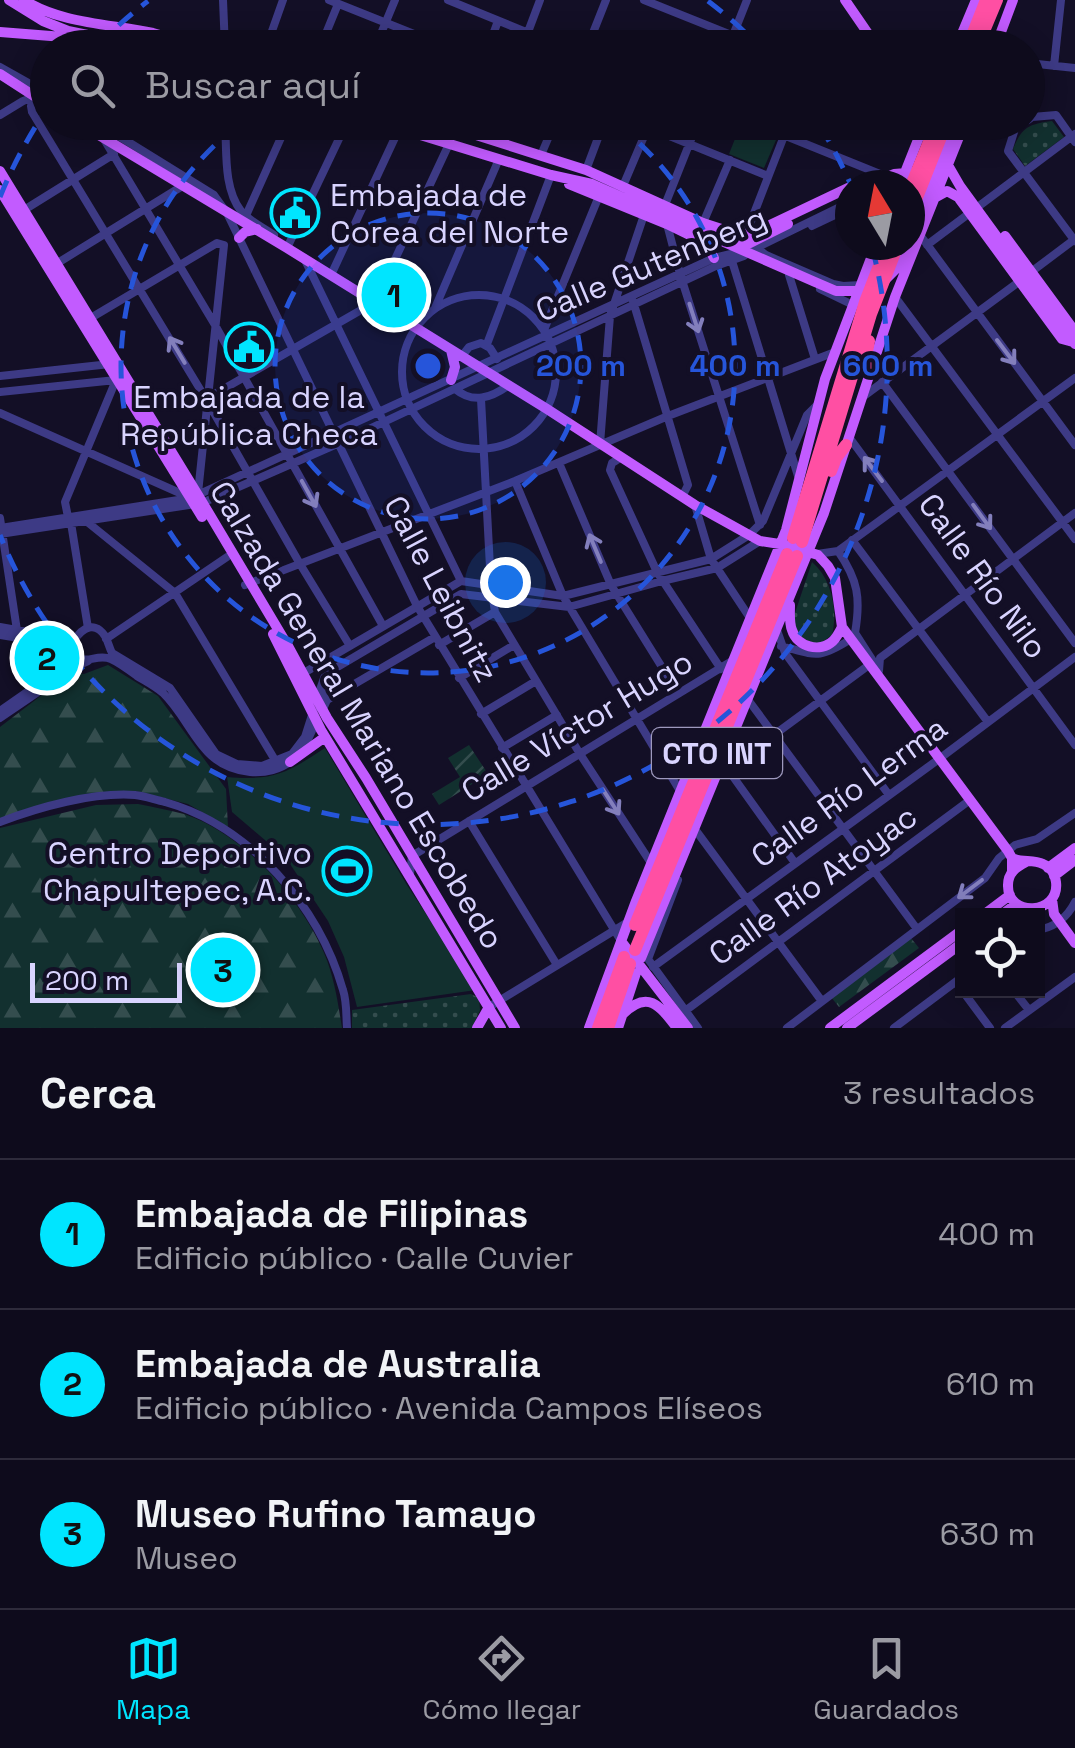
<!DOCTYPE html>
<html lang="es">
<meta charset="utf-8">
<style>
body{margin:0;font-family:"Space Grotesk",sans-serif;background:#1c1929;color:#f1f3f6}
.controls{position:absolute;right:30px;bottom:30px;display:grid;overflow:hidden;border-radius:0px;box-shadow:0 5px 25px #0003}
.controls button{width:90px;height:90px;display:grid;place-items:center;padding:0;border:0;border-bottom:2px solid #2e2b3b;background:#0e0b1c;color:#f1f3f6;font:50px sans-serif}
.compass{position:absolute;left:835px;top:170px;width:90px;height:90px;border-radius:50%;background:#0e0b1c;box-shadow:0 5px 25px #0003;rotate:350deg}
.scale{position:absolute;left:30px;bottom:25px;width:152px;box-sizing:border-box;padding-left:10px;border:5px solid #d9d4ff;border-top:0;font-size:28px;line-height:35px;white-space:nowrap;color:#d9d4ff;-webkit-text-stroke:8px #130f26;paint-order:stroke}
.you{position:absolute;left:505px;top:582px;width:35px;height:35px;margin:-25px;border:8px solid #fff;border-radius:50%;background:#1a73e8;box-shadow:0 0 0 15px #1a73e833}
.badge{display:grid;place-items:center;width:65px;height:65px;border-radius:50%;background:#00e5ff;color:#111;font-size:32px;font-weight:700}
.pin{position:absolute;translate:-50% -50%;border:5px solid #fff;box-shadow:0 2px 10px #0006}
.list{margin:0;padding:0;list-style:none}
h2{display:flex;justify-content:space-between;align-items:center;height:130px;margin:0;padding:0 40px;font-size:42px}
h2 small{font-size:32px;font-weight:400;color:#9b9ba3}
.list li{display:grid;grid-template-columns:65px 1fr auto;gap:30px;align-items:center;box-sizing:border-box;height:150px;padding:0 40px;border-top:2px solid #2e2b3b}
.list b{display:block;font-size:38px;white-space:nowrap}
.list p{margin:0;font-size:32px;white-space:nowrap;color:#9b9ba3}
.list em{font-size:32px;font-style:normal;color:#9b9ba3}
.icon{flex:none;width:55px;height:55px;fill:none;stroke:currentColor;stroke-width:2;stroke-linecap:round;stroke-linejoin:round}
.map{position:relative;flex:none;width:1075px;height:1028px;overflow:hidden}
.search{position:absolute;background:#0e0b1c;box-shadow:0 5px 25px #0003;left:30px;right:30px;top:30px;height:110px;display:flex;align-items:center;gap:25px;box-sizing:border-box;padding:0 35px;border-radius:55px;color:#9b9ba3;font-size:38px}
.sheet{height:580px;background:#0e0b1c}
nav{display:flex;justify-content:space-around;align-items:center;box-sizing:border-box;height:140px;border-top:2px solid #2e2b3b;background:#0e0b1c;font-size:28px;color:#9b9ba3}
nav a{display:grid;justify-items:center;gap:5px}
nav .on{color:#00e5ff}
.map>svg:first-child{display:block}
</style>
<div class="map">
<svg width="1075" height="1028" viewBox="0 0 1075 1028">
<defs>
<pattern id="grass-dots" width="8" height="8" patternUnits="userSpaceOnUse" patternTransform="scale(2.5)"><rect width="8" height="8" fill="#12302f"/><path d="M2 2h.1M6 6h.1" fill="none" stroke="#344d4e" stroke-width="1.8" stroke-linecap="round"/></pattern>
<pattern id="forest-firs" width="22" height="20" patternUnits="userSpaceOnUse" patternTransform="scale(2.5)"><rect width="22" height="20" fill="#12302f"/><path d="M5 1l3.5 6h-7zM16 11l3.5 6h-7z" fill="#344d4e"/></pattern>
<pattern id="garden-furrows" width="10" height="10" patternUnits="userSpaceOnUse" patternTransform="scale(2.5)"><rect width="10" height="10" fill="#12302f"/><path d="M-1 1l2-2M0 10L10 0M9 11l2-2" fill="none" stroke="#344d4e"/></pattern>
</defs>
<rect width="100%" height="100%" fill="#130f26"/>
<path fill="url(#grass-dots)" d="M1052,121L1064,137L1025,166L1013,149C1022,127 1029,124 1052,121Z
M812,562C832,579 838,611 832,635L818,645L798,636L793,619Z
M471,994L479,998L480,1010L472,1028H352V1010Z"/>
<path fill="url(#forest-firs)" d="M108,665L158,696L226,789L228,827L188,804L136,791L89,795L40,805L0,819V727L72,672L84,674Z
M138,804C153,807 169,810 184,814C242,833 300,897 324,953C334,976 338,1003 342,1028H0V828L96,805Z
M911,938L919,948L839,1007L831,997Z"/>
<path fill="url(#garden-furrows)" d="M469,745L488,774L439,805L432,794L460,777L448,758Z"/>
<path fill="#12302f" d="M740,126L776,140L764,168L729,154Z
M325,748L407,885L476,990L357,1007L344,957L328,921L286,858L232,812L227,777C274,781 287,773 325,748Z"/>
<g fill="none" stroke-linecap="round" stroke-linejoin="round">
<path stroke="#3d3a85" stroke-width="8" d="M223,0L225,48
M329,0L449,48
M448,0L565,48
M644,0L764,48
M528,32L540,0
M266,48L283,0
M320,48L338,4
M375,48L395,0
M488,48L498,21
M587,48L606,0
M728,48L747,0
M1028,63L1075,68
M1054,66L1061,0
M0,67L48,94
M34,97L31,106L32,112L206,399L300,564L350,646
M0,115L23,101L34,97
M1028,120L1032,117L1056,115L1075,142
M96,122L214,195L227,213L417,606L621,941
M225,122C227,150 223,188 241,211C249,221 264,228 274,235
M635,122L768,176
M751,122L880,174
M1024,122L1015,129L1008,151L1075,241
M105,141L215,325L383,626
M500,142L508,122
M541,155L555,122
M586,170L604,122
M887,185L903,178
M623,186L648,127
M665,205L698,122
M24,210L114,154
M244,220L288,122
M703,223L730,160
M667,224L680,274L760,525
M812,226L850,208
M746,234L784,136
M920,235L1075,445
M927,245L1075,134
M287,248L347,122
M761,251L766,255L833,284L843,286L861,285
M304,258L461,581
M732,261L798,476
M56,264L184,185
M1031,272L1075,239
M331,275L399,129
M789,275L815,359
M820,289L853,305
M402 372a77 77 0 1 1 154 0a77 77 0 1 1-154 0Z
M895,297L1075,539
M633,301L688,485L682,497
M435,308L499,159
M89,319L217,243L224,245L198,493
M544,330L599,196
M487,344L551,175
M462,356L469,347L481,343L490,348L497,359
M0,376L110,364
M882,382L1075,643
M455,389C473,404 491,398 509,385
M0,392L116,380
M864,396L1020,281
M206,399L375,302L449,144
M481,399L491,586L495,612L580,754L651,863
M0,413L191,498
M849,437L1075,745
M600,444L610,316L644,215
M620,458L612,463L610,470L657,572L721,669
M559,463L611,585L678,693
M515,481L563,596L680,791
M695,505L711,559L750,618
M68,517L65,502L116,380
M0,518L18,637
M86,521L175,593L278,765
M71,523L88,628
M0,528L191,498L714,258L756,248L850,202
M0,534L202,503L337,444L716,266L744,256
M852,540L988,722
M838,551C858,580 861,598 855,633L873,661
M817,554L838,551L1075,378
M245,585L515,481L668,416L835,352
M0,627L73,640
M777,630L785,653L889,795
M0,635L72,647C82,671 94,652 111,659C120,663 129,670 137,676C145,681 155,686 163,693C194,723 199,767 250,772C267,773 279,770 293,760
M106,639L227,557
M439,645L495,612
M781,646C816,655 818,660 851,639
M72,647C75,633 93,617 105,636C108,641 109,647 112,653L170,688L216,754L237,764L262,766L292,754L305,737L312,715
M879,671L880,658L1075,513
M302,674L461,581L563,596L711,559L749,535L763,521L807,415L818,404
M459,678L514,645
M316,701L331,658
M749,701L917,929
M324,707L327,700L435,637
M320,708L334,669L461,594L569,607L662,581L717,568L760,541
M0,711L70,662L74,654
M481,714L536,681
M0,718L75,667L88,661
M502,748L557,715
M303,750L316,722
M720,768L736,763L869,665
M720,768L729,771L795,863
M469,821L557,965
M0,822C39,807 93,792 135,795C145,796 155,800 165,802C250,826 319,906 343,990C347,1002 346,1015 347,1028
M697,832L821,1000
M410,874L412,856L732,661
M678,880L648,959L698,1028
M1038,930C1055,927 1067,918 1075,902
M653,967L939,759L1075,657
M1038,969L1039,971
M956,982L990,1028
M1014,991L1029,1010
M489,1007L628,922
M685,1011L970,800
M787,1028L985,878L999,858L1015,845L1037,839L1075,813
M894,1028L962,977
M1005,1028L1075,977"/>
<path stroke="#c25bff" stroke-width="10" d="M9,0L43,21L68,31L151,48
M24,0C61,24 112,24 153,33C169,37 184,43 198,48
M845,0L878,48
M0,32L76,38
M956,48L976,0
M995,48L1013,0
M0,74L48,105
M77,122L287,248L547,409L695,505L760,541L786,545L818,555L828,566L835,578L842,627L1008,851L1012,858V871
M378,122L551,175L592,184L815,282L836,291H860
M435,122L586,170L703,223L737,234H751L850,187
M923,122L960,186L1075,344
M0,171L198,495L288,646L327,718L366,778L515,1028
M569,184L667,224L706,243L714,258
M868,185L894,174L919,172
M900,185L925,122
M0,190L202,517
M936,197L947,191L958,197L1062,339L1073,342
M1005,236L1074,330V341
M239,238L245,232L257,229
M730,238L750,243L788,224
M910,240L957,122
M884,281L899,266L908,245
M451,350L455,367L451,380
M790,605C790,613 789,623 792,630C797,647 820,653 833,641C837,637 840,631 842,627
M273,634L321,730L501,1028
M290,762L325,737
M1012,858C1022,863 1033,859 1043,864C1050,867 1055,874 1056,882C1060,915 1007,918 1008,885C1008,873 1016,867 1026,862
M1048,868L1075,848
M1054,876L1075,860
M1052,899L1054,914L1075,943
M982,916L1010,895
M1000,916L1016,904
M621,941L688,1028
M641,958L824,513L895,297L965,122
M623,1014C648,989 660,1006 677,1028
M477,1028L489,1007
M589,1028L636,901L786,530L825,379L876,245
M618,1028L636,973
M830,1028L962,930
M847,1028L962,943"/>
<path stroke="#ff4fa3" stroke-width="12" d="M967,48L986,0
M977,48L997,0
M910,188L937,122
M910,215L947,122
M869,373L867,351L869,341
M831,471L836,458L846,445
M793,538L865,302L887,245
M802,542L871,314L898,245
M635,925L787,554
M635,950L797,556
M598,1028L624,957
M608,1028L630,964"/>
</g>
<defs><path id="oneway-shaft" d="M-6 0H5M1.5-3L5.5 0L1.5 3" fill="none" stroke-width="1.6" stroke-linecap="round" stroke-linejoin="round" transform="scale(2.5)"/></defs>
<g stroke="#837fbc">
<use href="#oneway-shaft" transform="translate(694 318) rotate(72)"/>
<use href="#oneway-shaft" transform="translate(177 350) rotate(-121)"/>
<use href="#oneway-shaft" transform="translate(1006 352) rotate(53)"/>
<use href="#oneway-shaft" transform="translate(873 469) rotate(-127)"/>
<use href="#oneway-shaft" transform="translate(309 494) rotate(61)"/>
<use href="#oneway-shaft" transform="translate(982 517) rotate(54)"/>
<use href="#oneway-shaft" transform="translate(595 548) rotate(-113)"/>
<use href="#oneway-shaft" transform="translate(611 802) rotate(57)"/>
<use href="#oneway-shaft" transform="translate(970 889) rotate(143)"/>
</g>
<circle cx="428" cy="366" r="153" fill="#2655da" fill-opacity=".12"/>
<g fill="none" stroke="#2655da" stroke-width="5" stroke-dasharray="18 12">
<circle cx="428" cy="366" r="153"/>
<path d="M617 124A307 307 0 1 1 239 124"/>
<path d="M0 197A460 460 0 0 1 47 109M97 46A460 460 0 0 1 148 1M708 1A460 460 0 0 1 759 46M820 126A460 460 0 0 1 850 183M872 247A460 460 0 0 1 0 535"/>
</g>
<defs>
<g id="civic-ring" transform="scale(2.5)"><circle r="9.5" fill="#130f26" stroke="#00e5ff" stroke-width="1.5"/><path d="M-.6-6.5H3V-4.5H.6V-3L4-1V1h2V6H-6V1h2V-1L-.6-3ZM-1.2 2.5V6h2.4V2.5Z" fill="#00e5ff"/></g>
<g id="stadium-ring" transform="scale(2.5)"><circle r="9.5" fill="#130f26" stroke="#00e5ff" stroke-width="1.5"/><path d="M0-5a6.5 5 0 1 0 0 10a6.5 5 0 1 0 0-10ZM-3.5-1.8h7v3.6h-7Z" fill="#00e5ff"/></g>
</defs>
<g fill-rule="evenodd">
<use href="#civic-ring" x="295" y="213"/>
<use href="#civic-ring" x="249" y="347"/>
<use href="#stadium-ring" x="347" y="871"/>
</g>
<g text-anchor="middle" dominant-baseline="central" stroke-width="8" stroke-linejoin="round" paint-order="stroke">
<rect fill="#130f26" stroke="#9e99be" stroke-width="2.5" x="652" y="728" width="130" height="50" rx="8"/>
<g font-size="30" font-weight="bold" fill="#d9d4ff">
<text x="717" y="753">CTO INT</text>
</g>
<g font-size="32" fill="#d9d4ff" stroke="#130f26" text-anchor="start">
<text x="330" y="195">Embajada de<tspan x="330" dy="37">Corea del Norte</tspan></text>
<text x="249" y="397" text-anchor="middle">Embajada de la<tspan x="249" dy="37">República Checa</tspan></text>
<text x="312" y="853" text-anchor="end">Centro Deportivo<tspan x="312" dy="37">Chapultepec, A.C.</tspan></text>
</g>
<g font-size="32" fill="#d9d4ff" stroke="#130f26">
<text transform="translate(651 264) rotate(-23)">Calle Gutenberg</text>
<text transform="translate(983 576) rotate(54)">Calle Río Nilo</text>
<text transform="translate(441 589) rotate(62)">Calle Leibnitz</text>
<text transform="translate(357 715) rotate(59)">Calzada General Mariano Escobedo</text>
<text transform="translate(577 726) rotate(-31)">Calle Víctor Hugo</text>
<text transform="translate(849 792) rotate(-36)">Calle Río Lerma</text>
<text transform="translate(813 885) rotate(-36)">Calle Río Atoyac</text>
</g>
</g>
<circle cx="428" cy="366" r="15" fill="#2655da" stroke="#130f26" stroke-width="5"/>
<g font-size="30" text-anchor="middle" font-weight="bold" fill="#2655da" stroke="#130f26" stroke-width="8" stroke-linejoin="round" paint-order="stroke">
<text x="581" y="376">200 m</text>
<text x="735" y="376">400 m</text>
<text x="888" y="376">600 m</text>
</g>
</svg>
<div class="controls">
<button><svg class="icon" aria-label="locate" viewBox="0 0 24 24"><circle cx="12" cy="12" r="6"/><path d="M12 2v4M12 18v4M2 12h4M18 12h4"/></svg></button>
</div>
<svg class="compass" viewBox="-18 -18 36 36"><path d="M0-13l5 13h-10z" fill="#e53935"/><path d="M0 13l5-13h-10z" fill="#9b9ba3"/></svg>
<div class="scale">200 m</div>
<div class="you"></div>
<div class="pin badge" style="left:394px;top:295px">1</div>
<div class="pin badge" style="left:47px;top:658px">2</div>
<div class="pin badge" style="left:223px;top:970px">3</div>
<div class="search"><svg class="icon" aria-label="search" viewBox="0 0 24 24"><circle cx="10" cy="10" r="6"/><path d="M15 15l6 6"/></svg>Buscar aquí</div>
</div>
<section class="sheet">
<h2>Cerca<small>3 resultados</small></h2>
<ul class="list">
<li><span class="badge">1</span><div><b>Embajada de Filipinas</b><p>Edificio público · Calle Cuvier</p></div><em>400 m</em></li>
<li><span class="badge">2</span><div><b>Embajada de Australia</b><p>Edificio público · Avenida Campos Elíseos</p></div><em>610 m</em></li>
<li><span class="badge">3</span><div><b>Museo Rufino Tamayo</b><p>Museo</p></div><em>630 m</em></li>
</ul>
</section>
<nav>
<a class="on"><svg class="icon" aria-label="map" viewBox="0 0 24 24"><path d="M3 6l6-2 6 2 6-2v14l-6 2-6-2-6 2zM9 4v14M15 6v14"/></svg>Mapa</a>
<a><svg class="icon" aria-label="directions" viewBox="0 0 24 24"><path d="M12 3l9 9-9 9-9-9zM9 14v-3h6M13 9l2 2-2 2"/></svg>Cómo llegar</a>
<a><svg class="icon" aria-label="saved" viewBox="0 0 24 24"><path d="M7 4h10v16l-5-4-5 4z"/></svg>Guardados</a>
</nav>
